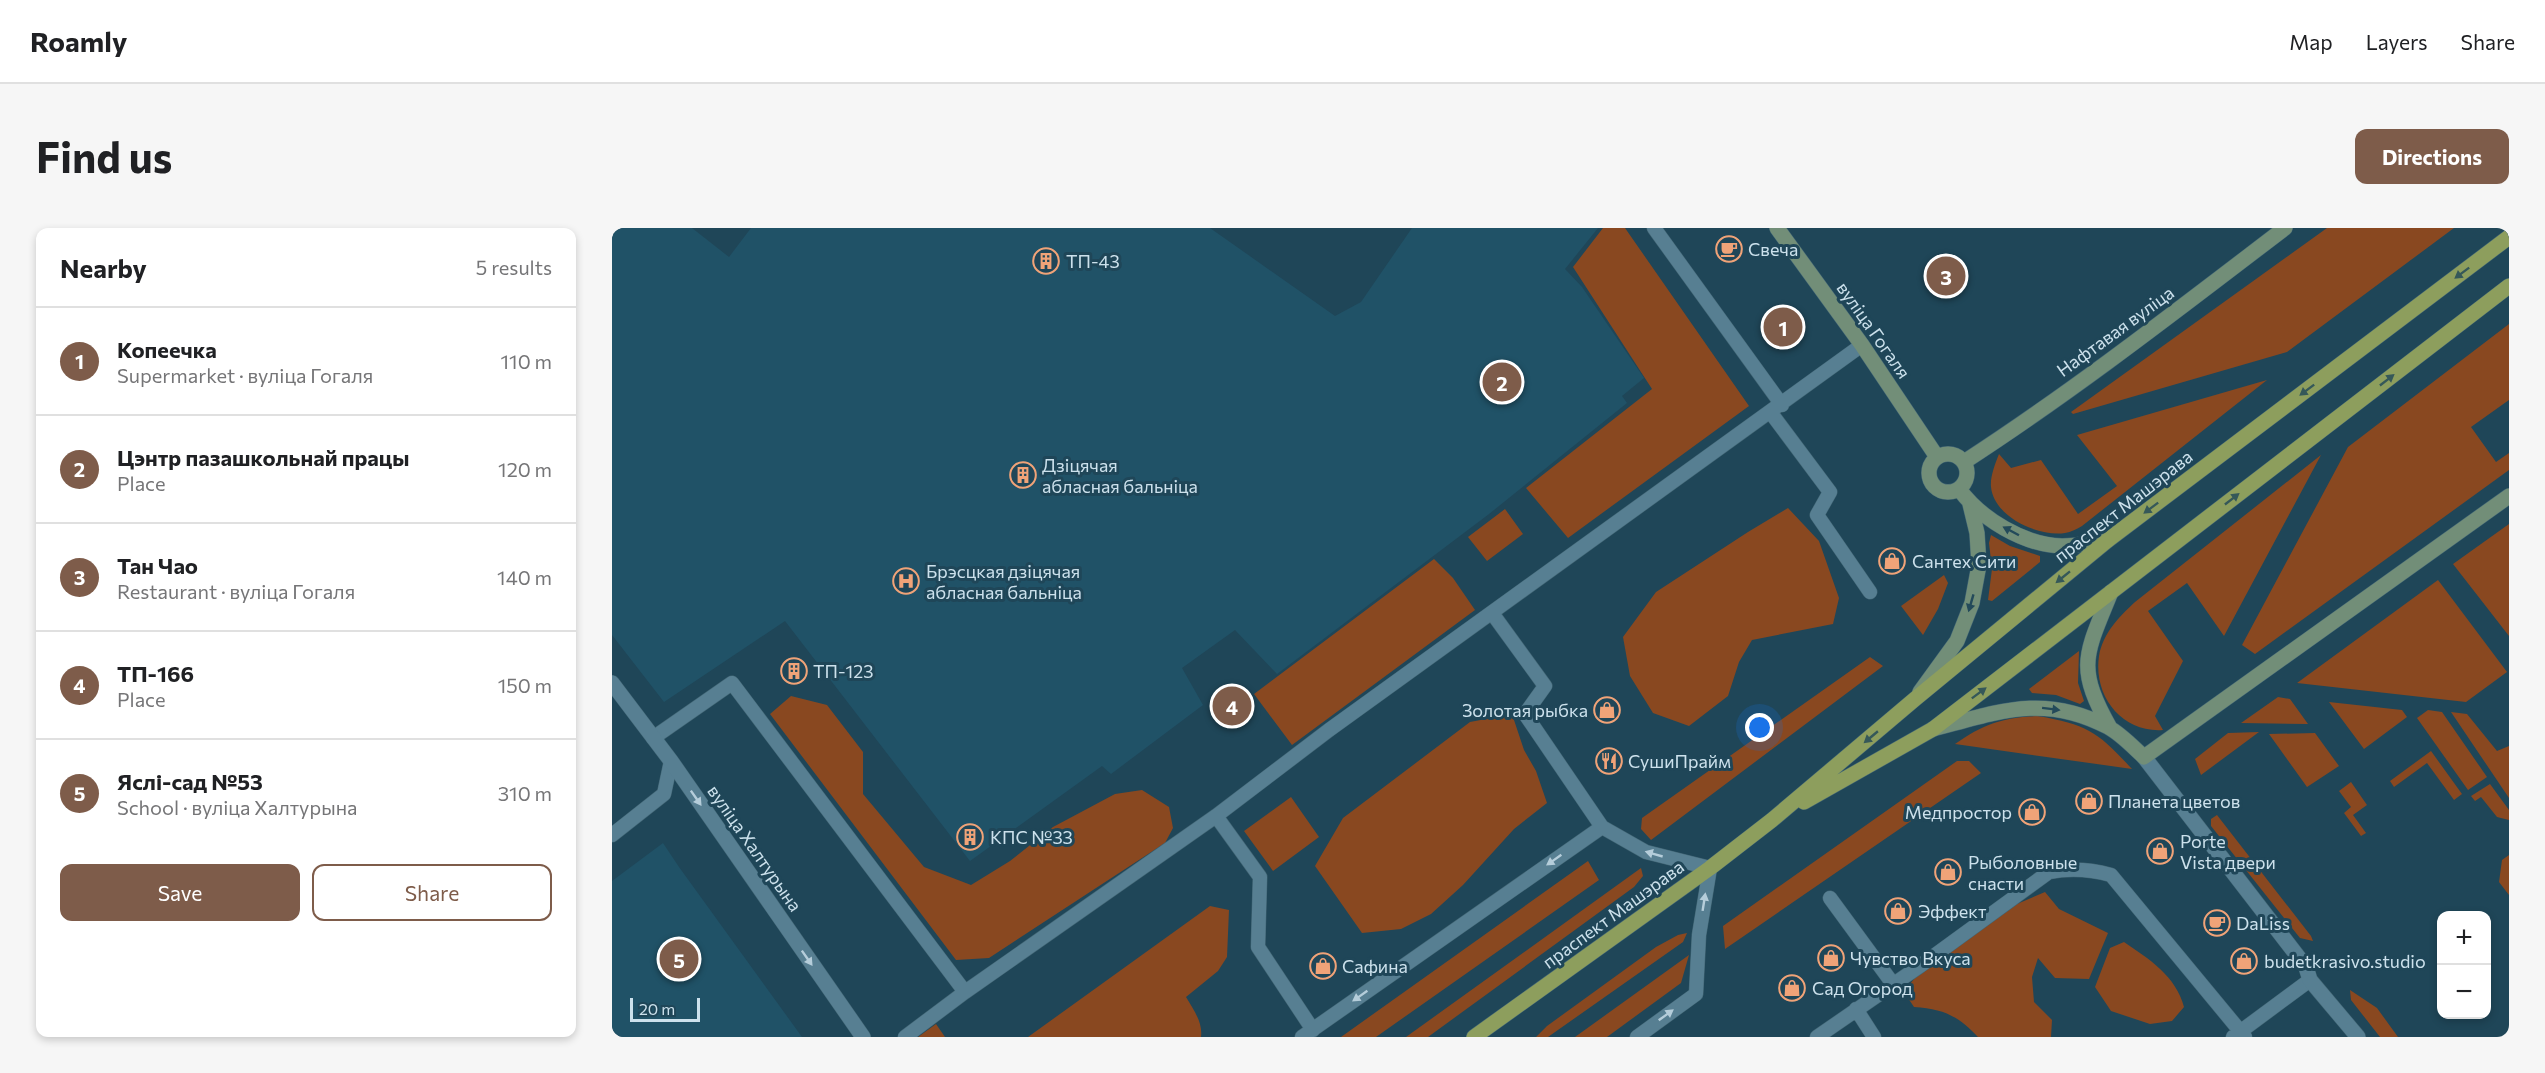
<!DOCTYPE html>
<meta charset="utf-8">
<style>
body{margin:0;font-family:Commissioner,sans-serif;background:#f6f6f6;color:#202124}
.controls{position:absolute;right:18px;bottom:18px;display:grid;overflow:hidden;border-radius:12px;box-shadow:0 3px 9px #0003}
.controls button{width:54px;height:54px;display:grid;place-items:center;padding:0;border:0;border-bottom:2px solid #e0e0e0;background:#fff;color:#202124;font:30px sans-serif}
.scale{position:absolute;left:18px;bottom:15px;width:70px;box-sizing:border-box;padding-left:6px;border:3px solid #cce1ec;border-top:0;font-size:16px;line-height:21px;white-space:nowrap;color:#cce1ec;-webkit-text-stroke:4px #1f4658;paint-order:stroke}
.you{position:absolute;left:1148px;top:500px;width:21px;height:21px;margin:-15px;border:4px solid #fff;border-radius:50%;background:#1a73e8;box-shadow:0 0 0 9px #1a73e833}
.badge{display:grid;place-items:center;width:39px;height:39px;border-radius:50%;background:#7e5c4a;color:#fff;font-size:20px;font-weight:700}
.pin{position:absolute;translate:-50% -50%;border:3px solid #fff;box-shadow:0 2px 6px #0006}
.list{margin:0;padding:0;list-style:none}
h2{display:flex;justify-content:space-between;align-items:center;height:78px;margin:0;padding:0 24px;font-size:26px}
h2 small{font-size:20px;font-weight:400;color:#757577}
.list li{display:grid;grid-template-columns:39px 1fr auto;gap:18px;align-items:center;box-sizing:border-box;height:108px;padding:0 24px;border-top:2px solid #e0e0e0}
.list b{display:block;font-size:22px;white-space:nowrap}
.list p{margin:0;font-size:20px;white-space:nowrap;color:#757577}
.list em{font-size:20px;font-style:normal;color:#757577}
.actions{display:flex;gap:12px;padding:18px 24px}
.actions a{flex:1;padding:14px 0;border:2px solid #7e5c4a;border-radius:12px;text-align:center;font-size:21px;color:#7e5c4a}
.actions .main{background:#7e5c4a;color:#fff}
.map{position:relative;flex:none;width:1897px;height:809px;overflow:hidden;border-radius:12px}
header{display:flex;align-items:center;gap:36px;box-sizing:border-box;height:84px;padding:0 30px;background:#fff;border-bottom:2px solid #e0e0e0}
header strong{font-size:28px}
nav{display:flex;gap:33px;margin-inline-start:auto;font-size:21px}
.intro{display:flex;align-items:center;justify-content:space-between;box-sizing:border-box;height:144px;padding:0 36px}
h1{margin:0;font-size:42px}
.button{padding:15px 27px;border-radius:12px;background:#7e5c4a;color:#fff;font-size:21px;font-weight:700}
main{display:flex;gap:36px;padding:0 36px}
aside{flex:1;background:#fff;border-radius:12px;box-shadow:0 3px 9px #0003}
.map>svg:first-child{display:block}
</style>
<header>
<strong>Roamly</strong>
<nav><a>Map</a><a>Layers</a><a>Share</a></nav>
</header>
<div class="intro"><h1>Find us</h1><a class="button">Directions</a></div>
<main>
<aside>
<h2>Nearby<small>5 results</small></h2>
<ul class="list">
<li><span class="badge">1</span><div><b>Копеечка</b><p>Supermarket · вуліца Гогаля</p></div><em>110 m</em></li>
<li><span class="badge">2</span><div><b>Цэнтр пазашкольнай працы</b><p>Place</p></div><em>120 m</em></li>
<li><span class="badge">3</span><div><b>Тан Чао</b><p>Restaurant · вуліца Гогаля</p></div><em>140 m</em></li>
<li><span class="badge">4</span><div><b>ТП-166</b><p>Place</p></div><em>150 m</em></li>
<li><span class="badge">5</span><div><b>Яслі-сад №53</b><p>School · вуліца Халтурына</p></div><em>310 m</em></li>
</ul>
<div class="actions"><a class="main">Save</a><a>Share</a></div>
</aside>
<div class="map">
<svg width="1897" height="809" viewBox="0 0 1897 809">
<rect width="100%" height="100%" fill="#1f4658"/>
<path fill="#205267" d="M0,0H80L117,29L139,0H598L723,88L749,74L800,0H986L953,41L970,59L1032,150L1010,168L1015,175L877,286L665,446L623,402L570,440L591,477L499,546L490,538L358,633L173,393L52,474L0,407Z
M51,615L67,639L190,809H0V653Z"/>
<path fill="#894820" d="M991,0H1013L1137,178L956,310L914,260L1040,161L961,39Z
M1715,0H1842L1675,124L1461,186L1459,184Z
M1897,96V172L1859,199L1884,234L1897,225V242L1643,426L1630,417L1736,219Z
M1655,152L1470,298C1465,301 1459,304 1453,305C1426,309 1382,289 1379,259C1378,249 1383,236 1387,226L1399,240L1429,232L1466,286L1505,258L1465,207Z
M1709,227L1612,408L1575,355L1536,383L1571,433L1543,488L1551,502C1510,505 1481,468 1487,428C1491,405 1507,389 1523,374Z
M1176,280L1207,313L1227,370L1221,396L1140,412L1127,434L1116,468L1077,498L1041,485L1018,448L1011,409L1044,364L1136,304Z
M893,281L911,306L875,333L856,309Z
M1897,296V408L1841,336Z
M1379,307L1398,318L1428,328V334L1380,373L1376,372L1380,341L1377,315Z
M822,331L841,350L863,382L680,517L642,466Z
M1332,347L1336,355L1326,381L1311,407L1289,378Z
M1826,352L1895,444L1854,474L1685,455Z
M1467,423L1466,455L1472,473L1468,476L1444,467L1420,465L1417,461Z
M1258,429L1271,438L1039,612L1029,601L1030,590Z
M179,468L215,477L251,524V566L312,639L359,657L398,633L441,599L503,566L530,562L557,579L561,600L553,615L377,730L344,732L158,486Z
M1666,469L1678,471L1696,496L1629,495Z
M1717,474L1790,482L1795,489L1752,521Z
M1816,482L1830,484L1875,549L1856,562L1805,490Z
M1839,484L1855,486L1885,523L1897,518V570Z
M900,486L912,522L924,543L935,575L902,601L851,657L819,686L789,701L750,705L703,638L731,590L858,494Z
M1426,488C1476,497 1486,504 1520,541L1343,516C1371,496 1392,489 1426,488Z
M1647,504L1589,547L1583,531L1616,505Z
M1703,505L1727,538L1695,559L1657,506Z
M1819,523L1850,566L1842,572L1815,535L1782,559L1778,553Z
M1345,533H1357L1369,545L1113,721L1111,698Z
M1739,554L1755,577L1741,587L1754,605L1749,608L1732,585L1739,579L1727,563Z
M1878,556L1897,582V592L1885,589L1869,569L1863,573L1859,568Z
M679,569L707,609L661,643L632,603Z
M1605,587L1699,708L1701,713L1688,710L1599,598V591Z
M1897,627V667L1887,654L1890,632Z
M976,633L987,652L764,809H729Z
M1029,640L1031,648L1022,659L816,809H794Z
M1433,664L1447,681L1496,705L1477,751L1443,750L1426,730L1420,749L1422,774L1440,792L1439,809H1366C1346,788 1332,781 1302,779L1292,764L1305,747L1405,676Z
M598,678L617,682L615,729L606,743L574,769C581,781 591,794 589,809H416Z
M1075,705L1071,714L936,809H924L935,798L1044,719L1066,707Z
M1512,714C1537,731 1564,748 1572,779L1560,793L1538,796L1499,783L1483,759L1498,720Z
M1077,727L1069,755L995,809H963Z
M1738,762L1765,780L1786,809H1768L1739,772Z
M324,796L333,809H306Z"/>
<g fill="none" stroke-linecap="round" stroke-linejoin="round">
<g stroke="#426675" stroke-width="15">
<path id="lane" d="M1042,0L1170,177
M1159,185L1218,264L1205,287L1258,364
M880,385L933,458L913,486L990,599L1034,624L1098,640L1087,707L1084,766L1025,809
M41,510L120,455L353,764
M604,588L648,649L646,719L701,802
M0,607L52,566L59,533
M1218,670L1281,756
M1244,781L1262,809
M293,809L353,764L604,588L717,502L1250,117
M690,809L990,599
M1205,809L1308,738L1437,644C1459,640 1477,641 1499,647L1633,809
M1621,809L1698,752"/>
</g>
<g stroke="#426675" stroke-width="16">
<path id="street" d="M0,455L59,533L251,809
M1532,529L1694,739L1698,752L1746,809"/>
</g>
<g stroke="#426675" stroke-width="16">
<path id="secondary" d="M1165,0L1250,117L1325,229
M1317 245a19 19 0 1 1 38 0a19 19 0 1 1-38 0Z
M1352,234C1463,162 1568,80 1673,0
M1347,261C1369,291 1412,317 1450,318C1465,318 1481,314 1496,312
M1308,464L1345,413L1360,375L1367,337L1365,305L1358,276
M1498,500C1463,438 1474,426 1499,364
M1321,501C1386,484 1432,465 1496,499C1509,506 1521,519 1532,529L1897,268"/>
</g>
<g stroke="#426675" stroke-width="16">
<path id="primary" d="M1192,574L1321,501L1897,58
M862,809L1098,640L1160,592L1303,471L1496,312L1897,9"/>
</g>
<use href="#lane" stroke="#577f92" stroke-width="14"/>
<use href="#street" stroke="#577f92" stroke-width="15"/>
<use href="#secondary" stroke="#728e78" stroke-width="15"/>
<use href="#primary" stroke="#8d9e5d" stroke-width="15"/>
</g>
<defs><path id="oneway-solid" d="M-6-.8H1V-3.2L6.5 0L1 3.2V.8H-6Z" transform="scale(1.5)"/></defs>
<g fill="#355859">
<use href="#oneway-solid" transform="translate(1850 45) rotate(143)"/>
<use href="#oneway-solid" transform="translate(1775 152) rotate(-38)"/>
<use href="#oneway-solid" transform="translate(1695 162) rotate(143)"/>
<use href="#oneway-solid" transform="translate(1620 271) rotate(-38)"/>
<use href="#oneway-solid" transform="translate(1539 280) rotate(143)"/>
<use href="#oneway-solid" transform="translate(1451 349) rotate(141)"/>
<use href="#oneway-solid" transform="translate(1367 465) rotate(-37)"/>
<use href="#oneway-solid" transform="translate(1259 509) rotate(140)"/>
</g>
<g fill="#234a5a">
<use href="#oneway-solid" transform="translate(1399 303) rotate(-152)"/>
<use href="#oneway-solid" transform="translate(1359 375) rotate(106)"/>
<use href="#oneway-solid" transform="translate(1439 481) rotate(7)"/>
</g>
<g fill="#b5cdda">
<use href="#oneway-solid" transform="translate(84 570) rotate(55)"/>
<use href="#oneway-solid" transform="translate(1042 626) rotate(-164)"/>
<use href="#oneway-solid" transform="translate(942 632) rotate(145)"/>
<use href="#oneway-solid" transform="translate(1092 674) rotate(-81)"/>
<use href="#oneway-solid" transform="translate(195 730) rotate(55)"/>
<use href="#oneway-solid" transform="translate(748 768) rotate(145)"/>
<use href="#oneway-solid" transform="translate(1054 787) rotate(-36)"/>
</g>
<defs>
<g id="cafe-ring" transform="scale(1.35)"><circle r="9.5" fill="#1f4658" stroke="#f0a378" stroke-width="1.5"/><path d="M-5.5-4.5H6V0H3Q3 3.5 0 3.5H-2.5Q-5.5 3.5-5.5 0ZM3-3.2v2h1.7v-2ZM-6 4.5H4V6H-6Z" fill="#f0a378"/></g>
<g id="building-ring" transform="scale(1.35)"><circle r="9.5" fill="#1f4658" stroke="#f0a378" stroke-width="1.5"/><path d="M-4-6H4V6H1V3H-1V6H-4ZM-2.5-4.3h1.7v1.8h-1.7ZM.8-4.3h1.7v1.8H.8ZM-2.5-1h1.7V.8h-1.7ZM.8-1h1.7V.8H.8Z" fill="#f0a378"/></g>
<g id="shop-ring" transform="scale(1.35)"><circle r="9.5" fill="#1f4658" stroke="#f0a378" stroke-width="1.5"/><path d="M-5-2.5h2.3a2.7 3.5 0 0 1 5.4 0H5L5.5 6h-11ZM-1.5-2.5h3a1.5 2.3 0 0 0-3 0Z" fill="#f0a378"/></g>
<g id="hospital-ring" transform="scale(1.35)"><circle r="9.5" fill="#1f4658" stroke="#f0a378" stroke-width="1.5"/><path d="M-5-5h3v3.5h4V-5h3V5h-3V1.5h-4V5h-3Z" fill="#f0a378"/></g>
<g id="restaurant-ring" transform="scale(1.35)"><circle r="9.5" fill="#1f4658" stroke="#f0a378" stroke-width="1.5"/><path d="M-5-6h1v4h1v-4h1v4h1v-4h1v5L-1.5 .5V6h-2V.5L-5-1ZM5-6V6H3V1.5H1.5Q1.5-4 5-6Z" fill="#f0a378"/></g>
</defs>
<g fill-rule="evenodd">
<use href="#cafe-ring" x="1117" y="21"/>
<use href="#building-ring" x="434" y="33"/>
<use href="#building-ring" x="411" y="247"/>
<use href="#shop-ring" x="1280" y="333"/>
<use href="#hospital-ring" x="294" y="353"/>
<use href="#building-ring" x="182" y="443"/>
<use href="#shop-ring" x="995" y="482"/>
<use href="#restaurant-ring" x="997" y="533"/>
<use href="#shop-ring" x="1477" y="573"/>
<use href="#shop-ring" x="1420" y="584"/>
<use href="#building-ring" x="358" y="609"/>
<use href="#shop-ring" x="1548" y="623"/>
<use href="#shop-ring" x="1336" y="644"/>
<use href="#shop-ring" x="1286" y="683"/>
<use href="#cafe-ring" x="1605" y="695"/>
<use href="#shop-ring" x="1219" y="730"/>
<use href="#shop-ring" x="1632" y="733"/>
<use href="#shop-ring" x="711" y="738"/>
<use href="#shop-ring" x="1180" y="760"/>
</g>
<g text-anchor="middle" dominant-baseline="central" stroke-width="6" stroke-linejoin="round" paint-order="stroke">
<g font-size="18" fill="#cce1ec" stroke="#1f4658" text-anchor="start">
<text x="1136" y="21">Свеча</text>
<text x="454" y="33">ТП-43</text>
<text x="430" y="237">Дзіцячая<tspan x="430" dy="21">абласная бальніца</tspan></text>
<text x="1300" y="333">Сантех Сити</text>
<text x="314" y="343">Брэсцкая дзіцячая<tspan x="314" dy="21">абласная бальніца</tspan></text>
<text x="201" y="443">ТП-123</text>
<text x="976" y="482" text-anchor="end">Золотая рыбка</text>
<text x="1016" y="533">СушиПрайм</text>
<text x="1496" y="573">Планета цветов</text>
<text x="1400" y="584" text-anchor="end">Медпростор</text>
<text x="378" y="609">КПС №33</text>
<text x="1568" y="613">Porte<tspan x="1568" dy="21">Vista двери</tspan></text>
<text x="1356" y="634">Рыболовные<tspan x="1356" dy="21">снасти</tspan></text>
<text x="1306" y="683">Эффект</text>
<text x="1624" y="695">DaLiss</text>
<text x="1238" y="730">Чувство Вкуса</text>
<text x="1652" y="733">budetkrasivo.studio</text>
<text x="730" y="738">Сафина</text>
<text x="1200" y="760">Сад Огород</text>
</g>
<g font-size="18" fill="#cce1ec" stroke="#1f4658">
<text transform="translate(1262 102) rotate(55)">вуліца Гогаля</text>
<text transform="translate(1503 103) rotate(-36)">Нафтавая вуліца</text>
<text transform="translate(1511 278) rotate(-38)">праспект Машэрава</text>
<text transform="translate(143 620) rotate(55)">вуліца Халтурына</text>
<text transform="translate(1001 686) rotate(-36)">праспект Машэрава</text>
</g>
</g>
</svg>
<div class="controls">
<button>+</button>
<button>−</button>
</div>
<div class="scale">20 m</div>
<div class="you"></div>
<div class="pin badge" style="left:1171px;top:99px">1</div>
<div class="pin badge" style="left:890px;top:154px">2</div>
<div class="pin badge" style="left:1334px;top:48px">3</div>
<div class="pin badge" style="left:620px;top:478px">4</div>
<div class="pin badge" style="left:67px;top:731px">5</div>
</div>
</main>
